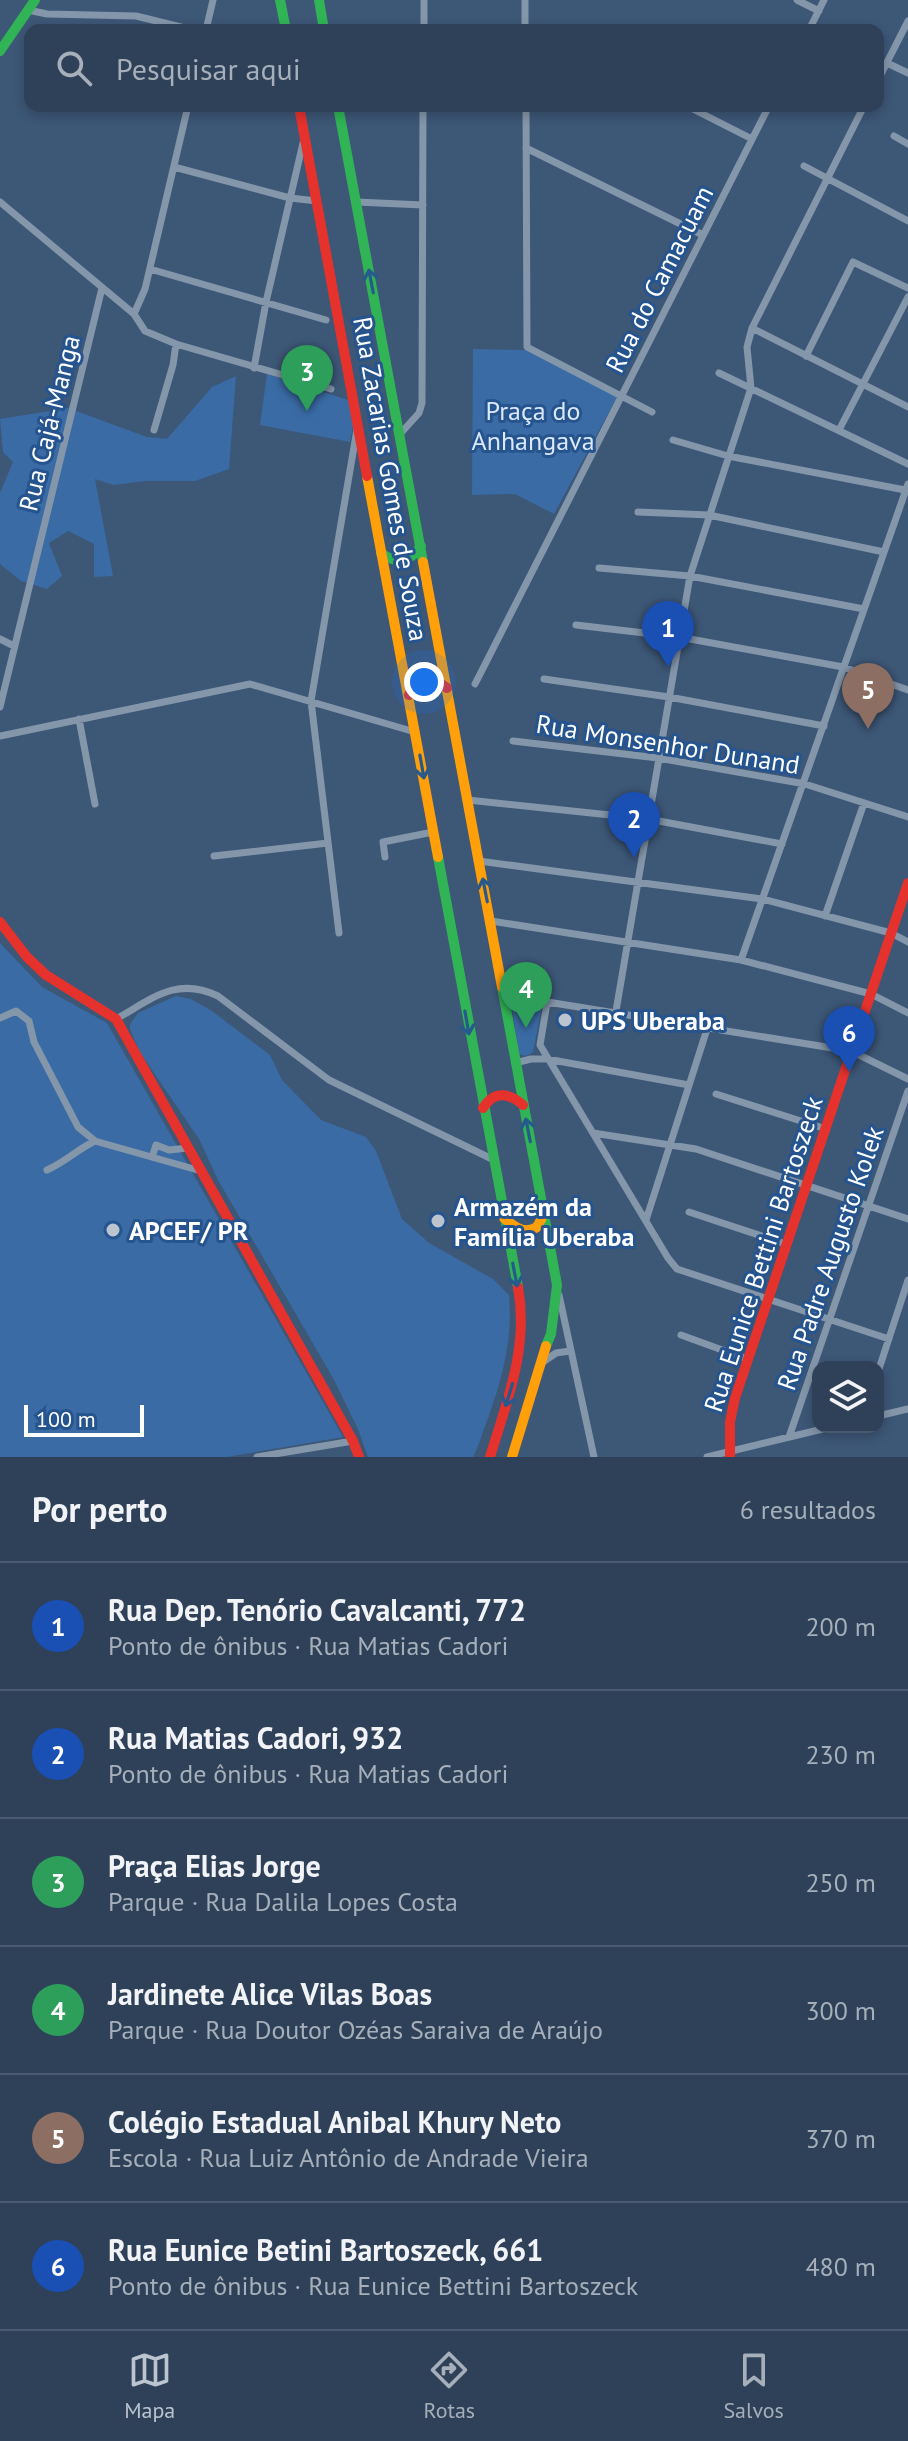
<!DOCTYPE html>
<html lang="pt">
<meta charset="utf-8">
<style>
body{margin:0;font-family:"PT Sans",sans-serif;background:#36485f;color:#f1f3f6}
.controls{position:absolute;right:24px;bottom:24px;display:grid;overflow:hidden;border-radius:16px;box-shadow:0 4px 12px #0003}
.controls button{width:72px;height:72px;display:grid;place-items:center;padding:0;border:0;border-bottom:2px solid #495a6f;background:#2e4159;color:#f1f3f6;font:40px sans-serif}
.scale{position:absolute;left:24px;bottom:20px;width:120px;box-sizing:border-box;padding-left:8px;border:4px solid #fff;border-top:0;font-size:22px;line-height:28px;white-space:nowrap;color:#fff;-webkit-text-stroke:6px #25548f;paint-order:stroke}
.you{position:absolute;left:424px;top:682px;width:28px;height:28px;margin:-20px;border:6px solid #fff;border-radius:50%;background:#1a73e8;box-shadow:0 0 0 12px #1a73e833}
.badge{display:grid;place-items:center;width:52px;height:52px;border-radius:50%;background:#bbc4cf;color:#fff;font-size:26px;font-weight:700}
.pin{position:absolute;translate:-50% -66px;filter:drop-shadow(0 2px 4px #0008)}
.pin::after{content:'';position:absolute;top:42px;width:28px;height:24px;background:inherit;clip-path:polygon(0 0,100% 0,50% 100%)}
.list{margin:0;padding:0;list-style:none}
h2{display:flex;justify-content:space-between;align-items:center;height:104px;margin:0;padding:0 32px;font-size:34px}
h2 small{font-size:26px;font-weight:400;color:#a7afba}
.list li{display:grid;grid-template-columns:52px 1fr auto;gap:24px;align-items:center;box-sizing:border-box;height:128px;padding:0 32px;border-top:2px solid #495a6f}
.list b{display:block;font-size:30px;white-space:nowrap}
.list p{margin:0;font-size:26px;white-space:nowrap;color:#a7afba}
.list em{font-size:26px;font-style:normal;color:#a7afba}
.icon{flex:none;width:44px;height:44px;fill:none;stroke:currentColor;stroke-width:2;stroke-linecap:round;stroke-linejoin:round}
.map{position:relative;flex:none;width:908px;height:1457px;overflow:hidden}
.search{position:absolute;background:#2e4159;box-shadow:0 4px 12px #0003;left:24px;right:24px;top:24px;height:88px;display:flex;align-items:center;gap:20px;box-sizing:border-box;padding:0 28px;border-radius:16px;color:#a7afba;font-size:30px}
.sheet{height:872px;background:#2e4159}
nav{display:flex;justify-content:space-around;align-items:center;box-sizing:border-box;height:112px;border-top:2px solid #495a6f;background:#2e4159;font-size:22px;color:#a7afba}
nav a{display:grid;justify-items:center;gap:4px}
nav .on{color:#bbc4cf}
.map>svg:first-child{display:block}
</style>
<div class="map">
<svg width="908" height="1457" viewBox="0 0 908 1457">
<rect width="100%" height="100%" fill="#3d5777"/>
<path fill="#3a6ba5" d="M473,349L527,350L617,397L554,514L515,494L472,495Z
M267,374L348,400L354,422L350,442L260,425Z
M236,376L229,469L195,481H145L113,485L95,479L113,576L94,577V544L68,531L49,543L62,576L47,589L21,581L0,564V493L13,462L3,452L0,419L68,408L147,437L167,439L212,387Z
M0,943L42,987L107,1023L343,1437L227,1457H0Z
M176,996L191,999L212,1011L270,1055L282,1080L321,1120L366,1137L376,1151L402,1219L429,1243L493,1279L509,1295C513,1340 502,1379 487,1421C482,1433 479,1446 473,1457H368L358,1429L333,1378L218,1180L199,1139L141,1054L130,1030V1024L138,1013Z
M511,999L542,1005L533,1052L526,1056L519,1054Z"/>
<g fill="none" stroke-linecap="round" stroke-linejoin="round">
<path stroke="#8496aa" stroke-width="7" d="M525,0V30
M797,0L819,11
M28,10L47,14L136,16L193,30
M206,30L213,0
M424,30V0
M809,30L824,0
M887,63L908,73
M878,80L908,21
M526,106L527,347L652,412
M687,106L752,139
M894,136L908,144
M526,148L703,235
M804,166L908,221
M174,167L290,198L317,201
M0,202L134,314L145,331L176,344L331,389
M356,202L423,205
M150,269L326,320
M134,314L145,289L188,106
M752,328L908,407
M806,356L853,262L908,288
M254,368L266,302L303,143
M719,373L908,464
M154,430L173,365L176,344
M839,430L908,297
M400,434L419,413L422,403L423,106
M673,440L728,456L905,490
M638,512L709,515L884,552
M599,568L690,576L864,609
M576,625L679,637L843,667L908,690
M0,639L14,646
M544,679L669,697L824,726
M475,684L769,106
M0,707L102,288
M79,719L95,804
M0,736L250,684L415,732
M513,741L658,758L805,784L908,817
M468,800L648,819L782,844
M214,856L328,843
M385,857L383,842L433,832
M479,861L762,899L891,933L908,942
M825,916L864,803
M491,921L741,960L871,994L908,1013
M339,933L311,701L357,429
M741,960L908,484
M504,995L851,1051L908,1079
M547,1003L540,1045L668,1258L677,1269L889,1339
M616,1011L690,576L751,388L747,347L752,328L864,106
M0,1018L16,1011L29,1021L34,1042L78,1127L95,1141
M116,1019C152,999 176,976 218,996L329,1080L492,1159
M515,1063L531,1059H547L689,1085
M716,1094L826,1129
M593,1133L696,1149L908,1219
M152,1157L156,1145L169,1150L188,1148
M47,1170C65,1162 78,1149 95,1141L201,1171
M689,1212L786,1244
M646,1220L708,1026
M559,1295L594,1457
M681,1335L747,1359
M540,1364L556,1353L570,1351
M878,1372L908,1280
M878,1416L908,1409
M789,1437L908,1091
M257,1457L353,1441
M707,1457L831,1427"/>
<path stroke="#30b455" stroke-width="10" d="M280,0L286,30
M319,0L324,30
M0,51L35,0
M338,106L423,562
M381,553C397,565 410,562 421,546
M438,857L518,1287
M502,987L557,1285L551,1334L546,1346"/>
<path stroke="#ff9f0a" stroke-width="10" d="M367,476L438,857
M423,562L502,987
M504,1218C514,1227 525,1235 537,1227L544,1214
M512,1457L546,1346"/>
<path stroke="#e5322d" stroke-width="10" d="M299,106L367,476
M409,695C417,676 432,676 447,688
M0,922L27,957L46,975L116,1019L353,1441L359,1457
M483,1108C494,1091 508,1092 523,1105
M490,1457C507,1401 529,1347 518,1287
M730,1457V1422L735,1398L908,883"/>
</g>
<defs><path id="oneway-shaft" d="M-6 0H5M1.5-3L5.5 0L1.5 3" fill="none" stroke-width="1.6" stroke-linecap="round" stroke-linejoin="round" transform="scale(2)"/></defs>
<g stroke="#26598c">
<use href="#oneway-shaft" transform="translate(371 281) rotate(-101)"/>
<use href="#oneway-shaft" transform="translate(422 767) rotate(80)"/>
<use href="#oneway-shaft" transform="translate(485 890) rotate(-101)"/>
<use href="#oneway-shaft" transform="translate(467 1023) rotate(80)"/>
<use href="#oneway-shaft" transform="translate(528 1130) rotate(-101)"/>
<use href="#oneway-shaft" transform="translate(515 1275) rotate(79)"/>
<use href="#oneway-shaft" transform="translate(509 1395) rotate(107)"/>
</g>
<g fill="#bbc4cf" stroke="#25548f" stroke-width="3">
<circle cx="565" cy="1020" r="8"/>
<circle cx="438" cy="1221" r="8"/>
<circle cx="113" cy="1230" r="8"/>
</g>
<g text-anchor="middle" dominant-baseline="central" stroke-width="6" stroke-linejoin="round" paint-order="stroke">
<g font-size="26" fill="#fff" stroke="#25548f">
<text transform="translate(659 279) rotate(-63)">Rua do Camacuam</text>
<text transform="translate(49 423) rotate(-76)">Rua Cajá-Manga</text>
<text transform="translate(391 479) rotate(80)">Rua Zacarias Gomes de Souza</text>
<text transform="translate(668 744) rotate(9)">Rua Monsenhor Dunand</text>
<text transform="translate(763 1254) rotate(-72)">Rua Eunice Bettini Bartoszeck</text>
<text transform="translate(830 1258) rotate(-71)">Rua Padre Augusto Kolek</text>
</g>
<g font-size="26" fill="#dae8f9" stroke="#25548f">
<text x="533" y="410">Praça do<tspan x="533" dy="30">Anhangava</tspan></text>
</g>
<g font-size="26" font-weight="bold" fill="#fff" stroke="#25548f" text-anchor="start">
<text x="581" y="1020">UPS Uberaba</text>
<text x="454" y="1206">Armazém da<tspan x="454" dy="30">Família Uberaba</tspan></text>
<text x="129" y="1230">APCEF/ PR</text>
</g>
</g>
</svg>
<div class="controls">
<button><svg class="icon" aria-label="layers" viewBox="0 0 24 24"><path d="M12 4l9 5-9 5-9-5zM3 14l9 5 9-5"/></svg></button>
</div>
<div class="scale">100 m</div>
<div class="you"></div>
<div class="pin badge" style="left:668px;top:667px;background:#1a4fb4">1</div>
<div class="pin badge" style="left:634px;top:858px;background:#1a4fb4">2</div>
<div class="pin badge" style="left:307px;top:411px;background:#2e9e5b">3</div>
<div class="pin badge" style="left:526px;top:1028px;background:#2e9e5b">4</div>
<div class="pin badge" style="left:868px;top:729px;background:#8d6e63">5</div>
<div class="pin badge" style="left:849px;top:1072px;background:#1a4fb4">6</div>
<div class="search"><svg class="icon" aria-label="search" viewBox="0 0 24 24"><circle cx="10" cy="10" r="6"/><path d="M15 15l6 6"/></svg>Pesquisar aqui</div>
</div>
<section class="sheet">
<h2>Por perto<small>6 resultados</small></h2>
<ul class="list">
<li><span class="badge" style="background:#1a4fb4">1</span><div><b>Rua Dep. Tenório Cavalcanti, 772</b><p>Ponto de ônibus · Rua Matias Cadori</p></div><em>200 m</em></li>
<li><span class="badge" style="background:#1a4fb4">2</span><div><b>Rua Matias Cadori, 932</b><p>Ponto de ônibus · Rua Matias Cadori</p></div><em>230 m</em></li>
<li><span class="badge" style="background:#2e9e5b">3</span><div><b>Praça Elias Jorge</b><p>Parque · Rua Dalila Lopes Costa</p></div><em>250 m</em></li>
<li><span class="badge" style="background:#2e9e5b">4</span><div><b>Jardinete Alice Vilas Boas</b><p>Parque · Rua Doutor Ozéas Saraiva de Araújo</p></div><em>300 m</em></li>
<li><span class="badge" style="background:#8d6e63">5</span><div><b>Colégio Estadual Anibal Khury Neto</b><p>Escola · Rua Luiz Antônio de Andrade Vieira</p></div><em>370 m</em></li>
<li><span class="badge" style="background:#1a4fb4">6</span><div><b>Rua Eunice Betini Bartoszeck, 661</b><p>Ponto de ônibus · Rua Eunice Bettini Bartoszeck</p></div><em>480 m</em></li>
</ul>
</section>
<nav>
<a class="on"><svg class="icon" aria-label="map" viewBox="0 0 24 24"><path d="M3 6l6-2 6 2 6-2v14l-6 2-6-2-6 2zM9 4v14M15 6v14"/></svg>Mapa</a>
<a><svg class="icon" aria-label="directions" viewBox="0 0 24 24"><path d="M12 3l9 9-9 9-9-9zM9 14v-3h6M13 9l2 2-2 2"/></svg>Rotas</a>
<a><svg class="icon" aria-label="saved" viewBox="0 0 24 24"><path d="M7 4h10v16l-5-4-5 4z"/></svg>Salvos</a>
</nav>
